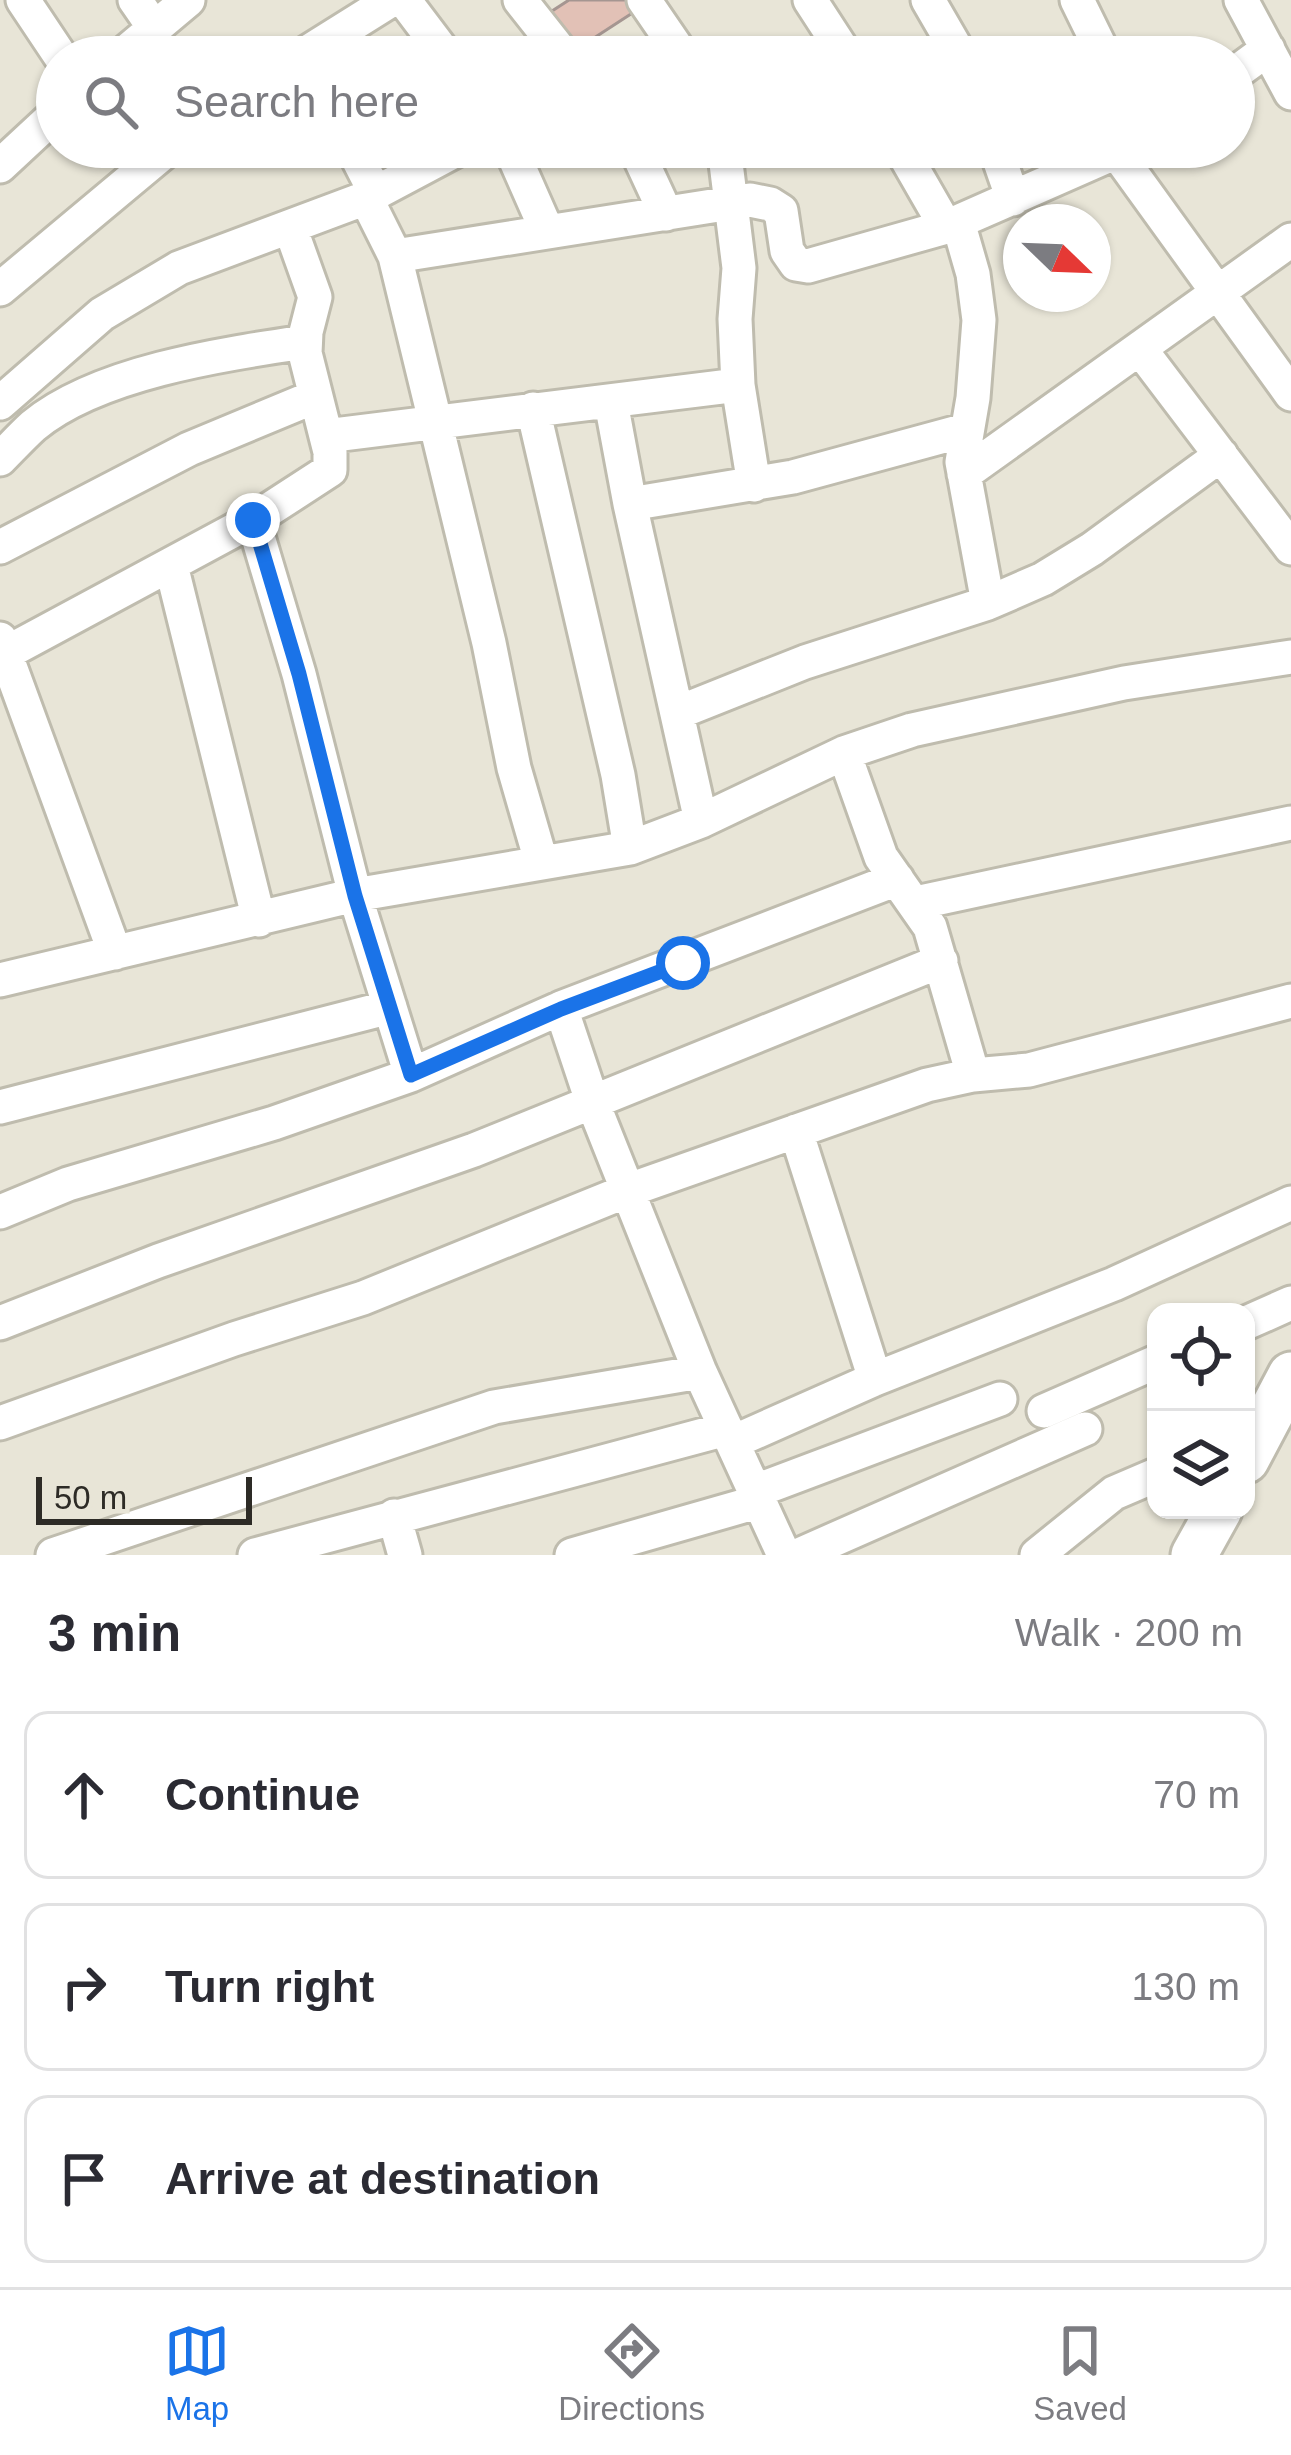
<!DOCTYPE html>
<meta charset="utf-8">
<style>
body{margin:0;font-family:Arial,sans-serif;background:#f2f2f3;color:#2b2b33}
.controls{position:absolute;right:36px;bottom:36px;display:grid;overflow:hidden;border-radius:24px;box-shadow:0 3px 9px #0004}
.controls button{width:108px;height:108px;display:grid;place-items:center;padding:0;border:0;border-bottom:3px solid #e1e1e2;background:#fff;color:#2b2b33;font:60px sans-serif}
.compass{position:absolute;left:1003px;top:204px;width:108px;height:108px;border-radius:50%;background:#fff;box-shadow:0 3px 9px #0004;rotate:113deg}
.scale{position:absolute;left:36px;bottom:30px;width:216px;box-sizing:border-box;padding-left:12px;border:6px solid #2d2b26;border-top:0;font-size:33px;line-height:42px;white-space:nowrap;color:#2d2b26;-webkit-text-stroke:9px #e8e5d7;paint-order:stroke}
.stop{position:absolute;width:36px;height:36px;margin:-27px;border:9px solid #1a73e8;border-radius:50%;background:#fff}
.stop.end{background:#1a73e8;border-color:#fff;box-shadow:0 3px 12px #0008}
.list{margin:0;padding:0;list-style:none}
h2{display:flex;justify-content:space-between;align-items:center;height:156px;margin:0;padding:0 48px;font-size:51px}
h2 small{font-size:39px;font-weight:400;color:#7c7c81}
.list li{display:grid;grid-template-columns:78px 1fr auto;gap:36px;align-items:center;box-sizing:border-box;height:168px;margin:0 24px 24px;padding:0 24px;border:3px solid #e1e1e2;border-radius:24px}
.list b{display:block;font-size:45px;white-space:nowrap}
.list em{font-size:39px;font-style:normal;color:#7c7c81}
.icon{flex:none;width:66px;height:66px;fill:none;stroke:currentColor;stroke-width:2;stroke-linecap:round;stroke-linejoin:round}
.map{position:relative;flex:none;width:1291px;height:1555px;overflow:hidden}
.search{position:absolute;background:#fff;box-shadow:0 3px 9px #0004;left:36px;right:36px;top:36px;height:132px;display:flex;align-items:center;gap:30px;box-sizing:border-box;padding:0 42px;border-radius:66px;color:#7c7c81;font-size:45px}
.sheet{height:732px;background:#fff}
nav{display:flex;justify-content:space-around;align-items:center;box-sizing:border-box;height:168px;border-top:3px solid #e1e1e2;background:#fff;font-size:33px;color:#7c7c81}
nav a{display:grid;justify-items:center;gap:6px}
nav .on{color:#1a73e8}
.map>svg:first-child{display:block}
</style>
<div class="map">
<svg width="1291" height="1555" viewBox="0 0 1291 1555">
<rect width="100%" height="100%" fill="#e8e5d7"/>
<path fill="#e2c1b6" stroke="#a59691" stroke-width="3" d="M569,0H631L637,10L574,51L549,13Z"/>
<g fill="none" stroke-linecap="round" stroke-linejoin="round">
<g stroke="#bfbcae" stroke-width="39">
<path id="street" d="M23,0L61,57
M135,0L155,29
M404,0L447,57
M520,0L565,57
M644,0L683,57
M810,0L847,57
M928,0L961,57
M1077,0L1105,57
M1241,0L1291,93
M120,57L188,0
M300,57L391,0
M1234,74L1268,49
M352,147L376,194
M510,147L547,231
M635,147L666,214
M724,147L739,268L735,319L738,385L754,485
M900,147L946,227
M995,147L1013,199
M1117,153L1291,394
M0,166L57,113
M366,198L395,256L489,643L514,768L541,861
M958,222L973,274L979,320L973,398L962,462L988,603
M395,256L750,200L770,204L781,211L787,251L796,264L808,266L946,227L1128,147
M0,289L170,147
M1140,349L1291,548
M611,402L630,504L701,821
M0,403L102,314L179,268L366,198L462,147
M533,409L618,775L630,848
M326,436L738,385
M0,459C11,448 22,436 33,426C98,372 224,354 305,342
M964,474L1291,240
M630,504L793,477L966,430
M253,520L299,674L355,895L411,1075
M0,547L189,449L314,397
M171,565L259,920
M0,639L115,953
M6,653L253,520L330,470V452L305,353L306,332L315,297L290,227
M677,713L805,662L988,603L1043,579L1092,549L1221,455
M844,753L881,857L930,927L973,1075
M916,903L1291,823
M0,980L355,895L630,848L701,821L844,753L912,730L1124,683L1291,657
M561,1008L592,1101L700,1372L784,1555
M0,1107L390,1007
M796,1131L875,1379
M0,1212L68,1184L274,1123L411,1075L561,1008L897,879
M0,1323L158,1261L474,1150L941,961
M1246,1323L1291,1303
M1044,1411L1156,1362
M0,1423L234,1339L363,1298L629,1190L927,1085L973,1075L1029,1070L1291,1001
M733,1442L875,1379L1114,1284L1291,1203
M753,1492L1000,1399
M394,1516L405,1555
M53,1555L494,1407L700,1372
M255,1555L726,1429
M572,1555L757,1502
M799,1555L1085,1429
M1037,1555L1114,1493L1156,1475"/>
</g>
<g stroke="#bfbcae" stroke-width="51">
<path id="secondary" d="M1246,1460L1291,1375
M1194,1555L1219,1510"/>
</g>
<use href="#street" stroke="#fff" stroke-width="33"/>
<use href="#secondary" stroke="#fff" stroke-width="45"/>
</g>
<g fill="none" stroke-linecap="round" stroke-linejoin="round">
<path stroke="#1a73e8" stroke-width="15" d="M253,520L299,674L355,896L411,1075L561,1009L683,963"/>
</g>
</svg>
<div class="controls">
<button><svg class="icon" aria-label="locate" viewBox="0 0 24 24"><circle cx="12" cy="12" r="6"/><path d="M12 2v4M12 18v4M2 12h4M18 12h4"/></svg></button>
<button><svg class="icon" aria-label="layers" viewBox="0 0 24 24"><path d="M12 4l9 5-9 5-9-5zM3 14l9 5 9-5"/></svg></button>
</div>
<svg class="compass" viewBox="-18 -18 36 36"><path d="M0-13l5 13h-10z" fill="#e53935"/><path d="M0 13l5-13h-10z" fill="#7c7c81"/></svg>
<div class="scale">50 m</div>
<div class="stop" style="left:683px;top:963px"></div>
<div class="stop end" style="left:253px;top:520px"></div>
<div class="search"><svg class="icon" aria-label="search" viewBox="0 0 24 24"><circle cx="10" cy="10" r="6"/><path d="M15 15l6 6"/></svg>Search here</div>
</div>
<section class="sheet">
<h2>3 min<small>Walk · 200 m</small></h2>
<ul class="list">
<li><svg class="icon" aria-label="ahead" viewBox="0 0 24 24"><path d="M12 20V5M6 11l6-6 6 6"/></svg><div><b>Continue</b></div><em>70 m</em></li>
<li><svg class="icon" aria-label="right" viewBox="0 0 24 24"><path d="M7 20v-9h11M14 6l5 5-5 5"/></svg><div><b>Turn right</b></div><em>130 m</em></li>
<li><svg class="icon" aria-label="arrive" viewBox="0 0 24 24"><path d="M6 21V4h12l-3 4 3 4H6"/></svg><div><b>Arrive at destination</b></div></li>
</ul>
</section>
<nav>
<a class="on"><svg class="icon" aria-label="map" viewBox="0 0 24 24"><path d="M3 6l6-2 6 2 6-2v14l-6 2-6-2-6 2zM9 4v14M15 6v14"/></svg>Map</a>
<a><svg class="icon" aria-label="directions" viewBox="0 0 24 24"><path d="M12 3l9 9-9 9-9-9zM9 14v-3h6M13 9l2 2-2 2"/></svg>Directions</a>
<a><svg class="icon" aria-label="saved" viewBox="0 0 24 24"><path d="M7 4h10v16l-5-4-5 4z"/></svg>Saved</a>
</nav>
